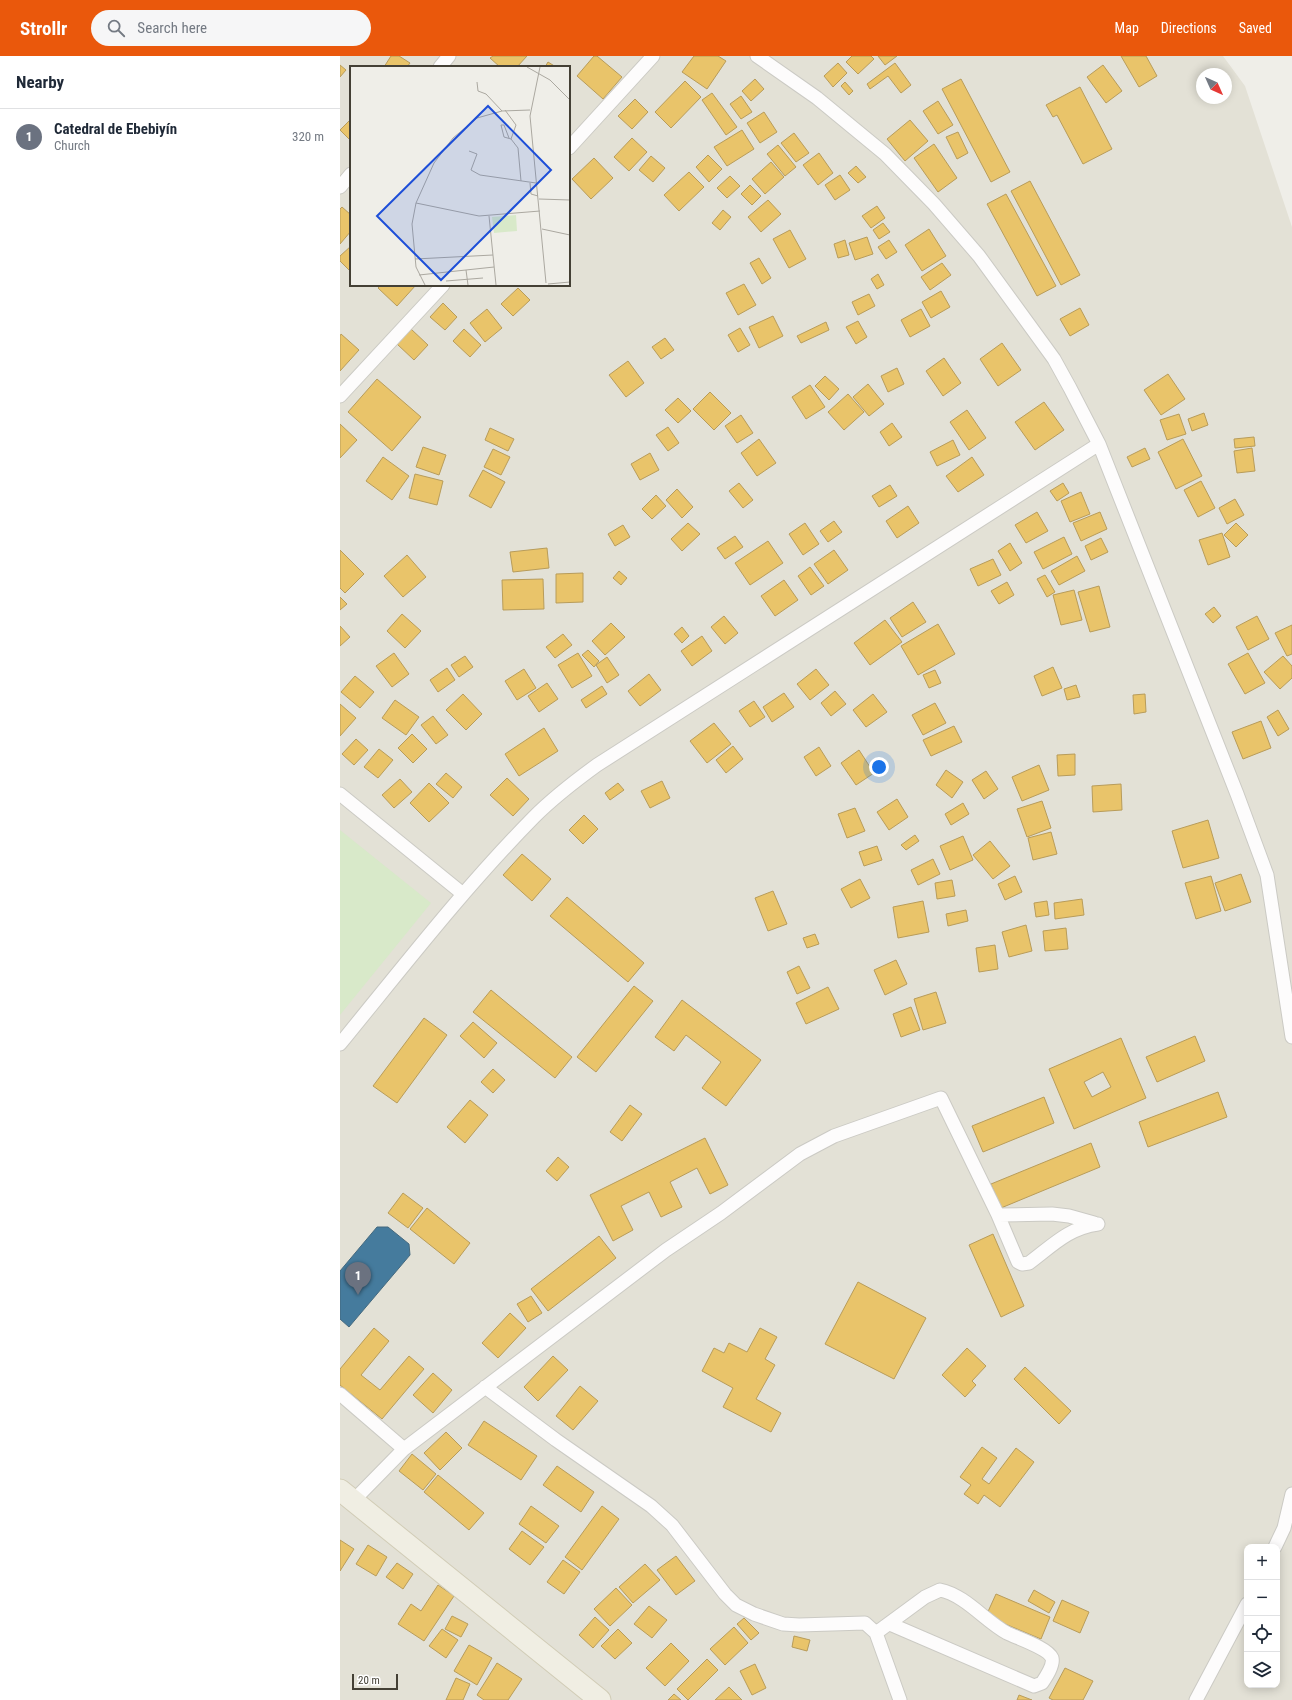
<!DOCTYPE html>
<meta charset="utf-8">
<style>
body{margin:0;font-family:"Roboto Condensed",sans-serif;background:#f6f6f7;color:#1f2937}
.controls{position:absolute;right:12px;bottom:12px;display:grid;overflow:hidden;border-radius:8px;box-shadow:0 2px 10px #0003}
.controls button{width:36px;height:36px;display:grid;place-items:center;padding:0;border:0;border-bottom:1px solid #e0e1e3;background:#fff;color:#1f2937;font:20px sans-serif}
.compass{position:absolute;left:856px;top:12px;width:36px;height:36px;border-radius:50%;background:#fff;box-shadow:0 2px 10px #0003;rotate:135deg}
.scale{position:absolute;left:12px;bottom:10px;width:46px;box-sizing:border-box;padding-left:4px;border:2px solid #444035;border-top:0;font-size:11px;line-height:14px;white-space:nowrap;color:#444035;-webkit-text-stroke:3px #fff;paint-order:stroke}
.you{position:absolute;left:539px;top:711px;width:14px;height:14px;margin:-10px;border:3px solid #fff;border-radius:50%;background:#1a73e8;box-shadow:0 0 0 6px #1a73e833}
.badge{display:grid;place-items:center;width:26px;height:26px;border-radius:50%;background:#ea580c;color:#fff;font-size:13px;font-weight:700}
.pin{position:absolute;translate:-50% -33px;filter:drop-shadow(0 1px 2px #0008)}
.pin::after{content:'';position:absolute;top:21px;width:14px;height:12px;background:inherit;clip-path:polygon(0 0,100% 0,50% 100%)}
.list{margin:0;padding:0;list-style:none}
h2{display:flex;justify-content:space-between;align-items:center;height:52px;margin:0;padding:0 16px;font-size:17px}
h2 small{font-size:13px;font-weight:400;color:#747a83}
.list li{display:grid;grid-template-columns:26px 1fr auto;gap:12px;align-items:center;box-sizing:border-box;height:56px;padding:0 16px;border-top:1px solid #e0e1e3}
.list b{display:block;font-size:15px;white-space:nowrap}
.list p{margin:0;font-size:13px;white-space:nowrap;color:#747a83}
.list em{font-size:13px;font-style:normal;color:#747a83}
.icon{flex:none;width:22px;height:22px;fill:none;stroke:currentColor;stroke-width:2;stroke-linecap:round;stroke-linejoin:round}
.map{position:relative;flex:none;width:952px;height:1644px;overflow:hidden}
header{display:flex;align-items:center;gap:24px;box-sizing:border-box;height:56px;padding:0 20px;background:#ea580c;color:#fff}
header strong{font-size:19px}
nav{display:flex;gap:22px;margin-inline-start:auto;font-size:14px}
.search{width:280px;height:36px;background:#f6f6f7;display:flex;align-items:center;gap:10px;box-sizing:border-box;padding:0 14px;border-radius:22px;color:#747a83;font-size:15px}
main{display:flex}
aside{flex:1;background:#fff}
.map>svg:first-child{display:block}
</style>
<header>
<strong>Strollr</strong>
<div class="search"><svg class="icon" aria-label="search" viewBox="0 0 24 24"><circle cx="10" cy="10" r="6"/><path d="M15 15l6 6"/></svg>Search here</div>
<nav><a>Map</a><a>Directions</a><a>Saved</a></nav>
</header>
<main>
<aside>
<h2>Nearby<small></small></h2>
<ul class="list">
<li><span class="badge" style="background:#6b7280">1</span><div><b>Catedral de Ebebiyín</b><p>Church</p></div><em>320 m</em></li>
</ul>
</aside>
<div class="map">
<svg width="952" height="1644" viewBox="0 0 952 1644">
<rect width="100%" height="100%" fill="#efeee8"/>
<path fill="#e3e1d6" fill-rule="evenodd" d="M0,0H883L905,30L952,171V1644H0ZM11,11H229V229H11ZM862,18H886V42H862ZM907,1491H937V1629H907Z"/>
<path fill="#d8e9c9" d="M0,774L91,847L0,959Z"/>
<path fill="#e9c46a" stroke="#b89c5a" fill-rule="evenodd" d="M51,0H59L70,7L67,11H44Z
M153,0H187L177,11H160L150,2Z
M254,0H257L282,21L263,43L237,20Z
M354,0H378L386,5L367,33L342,16Z
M512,0H531L534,3L518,18L506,6Z
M538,0H557L545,9Z
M781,0H806L817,20L799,31Z
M208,6L216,11H205Z
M498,7L507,17L493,31L484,20Z
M555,7L571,29L561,37L548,20L530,33L527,28Z
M0,9L6,14L0,21Z
M763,9L782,35L766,47L747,21Z
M415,23L424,33L411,45L402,35Z
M621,23L670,116L651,126L602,33Z
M345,25L361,41L331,72L315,56Z
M505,26L513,35L509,39L501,30Z
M740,31L772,93L743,108L717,59L713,61L706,49Z
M372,37L397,71L386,79L362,44Z
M401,40L412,56L401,63L390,48Z
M295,43L308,56L292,73L278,60Z
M598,45L613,69L598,78L583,55Z
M424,56L437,76L420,87L407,67Z
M11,63V85L0,74Z
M570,64L588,85L565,105L547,83Z
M402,74L414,93L387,110L374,91Z
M618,76L628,97L617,103L606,81Z
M454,77L469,97L456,106L441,87Z
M292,82L307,96L289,115L274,101Z
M594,88L617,122L598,136L574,102Z
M438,89L456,111L445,120L427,98Z
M479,97L493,117L478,129L463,109Z
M368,99L382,113L369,126L356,111Z
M311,100L325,112L313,126L299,114Z
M254,102L273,122L251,143L232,123Z
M431,106L444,121L425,138L412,123Z
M516,110L526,121L518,127L508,117Z
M349,116L364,131L339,155L324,139Z
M500,119L510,134L495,144L485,129Z
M390,120L400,130L387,142L377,132Z
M690,125L740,219L721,229L671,135Z
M410,129L421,140L412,149L401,138Z
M666,138L716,230L697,240L647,148Z
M428,144L441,158L421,176L408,161Z
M537,150L545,162L531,172L522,160Z
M2,151L11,159V175L0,188V153Z
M383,154L391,161L380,174L372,167Z
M543,167L550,176L539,183L533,174Z
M589,173L606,200L582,215L565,189Z
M450,174L466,203L449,212L433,183Z
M527,181L533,198L515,204L509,187Z
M505,184L509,199L498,202L494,188Z
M549,184L557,196L546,203L538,191Z
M11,190V214L10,215L0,205V200Z
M419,202L431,222L422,228L410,207Z
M602,207L611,219L590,234L581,221Z
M538,218L544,229L537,233L531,223Z
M404,228L416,249L398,259L386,237Z
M41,229H76L57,250L38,232Z
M178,232L190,244L173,260L161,248Z
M601,235L610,251L591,262L582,246Z
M529,238L535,250L518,259L512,246Z
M103,247L117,261L105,274L90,261Z
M740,252L749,269L730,280L720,263Z
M147,253L162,272L145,286L130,267Z
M581,253L590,270L570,281L561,264Z
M433,260L443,280L419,292L409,271Z
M518,265L527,281L516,288L506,271Z
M486,266L489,274L461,287L457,280Z
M400,272L410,289L398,296L388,279Z
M71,273L88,289L74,304L57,288Z
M124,273L141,289L130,301L113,285Z
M1,278L19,294L0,315V280Z
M325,282L334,294L321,303L312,291Z
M662,287L681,314L658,330L640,303Z
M604,302L621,327L603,340L586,315Z
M288,305L304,327L286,341L269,319Z
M557,312L564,328L548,336L541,320Z
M828,318L845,343L821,359L804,334Z
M485,320L499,333L489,344L475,330Z
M37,323L81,361L52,395L8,356Z
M528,328L544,348L529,360L513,341Z
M470,329L485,351L466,363L452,341Z
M370,336L391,357L374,374L353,353Z
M508,338L524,356L504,374L488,356Z
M338,342L351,355L338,367L325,354Z
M704,346L724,374L695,394L675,366Z
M627,354L646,382L629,394L610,366Z
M864,357L868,369L852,375L848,363Z
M839,358L846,378L827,384L820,364Z
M401,359L413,377L397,387L385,370Z
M552,367L562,381L549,390L540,376Z
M0,368L17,384L0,402Z
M328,371L339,387L328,395L316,379Z
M150,372L174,383L168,395L145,384Z
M914,381L915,390L895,392L894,383Z
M419,383L436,407L417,420L401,397Z
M843,383L862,420L836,433L818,396Z
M613,384L620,399L597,410L590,396Z
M83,391L106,399L99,419L76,411Z
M805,392L810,403L792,411L787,401Z
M912,392L915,415L897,417L894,395Z
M153,393L170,401L161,419L144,411Z
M310,397L319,414L300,424L291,408Z
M43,401L69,420L52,444L26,425Z
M632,401L644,419L618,436L606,420Z
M143,414L165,426L151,452L129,440Z
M75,418L103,425L97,449L69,442Z
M861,425L875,452L858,461L844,434Z
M399,427L413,444L403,452L389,435Z
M723,427L729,437L717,445L710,435Z
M550,429L557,440L539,451L532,440Z
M337,433L353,451L342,462L326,444Z
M741,436L750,458L730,466L721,445Z
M316,439L326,450L312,463L302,453Z
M895,443L904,459L887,468L879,452Z
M568,450L579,467L557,482L546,465Z
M697,456L708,475L686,487L675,469Z
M760,456L767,473L741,485L733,467Z
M494,465L502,476L488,486L480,475Z
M348,467L360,478L342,495L331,483Z
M465,467L479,488L463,499L449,478Z
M896,467L908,479L896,491L884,479Z
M283,469L290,481L275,490L268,478Z
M882,477L890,501L868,509L859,484Z
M395,480L403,491L385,503L377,492Z
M724,481L732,498L703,513L694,496Z
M761,482L768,496L751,504L745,490Z
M428,485L443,507L410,529L395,507Z
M670,487L682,507L670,515L658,495Z
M207,492L209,512L173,516L170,496Z
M0,494L24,518L5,537L0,532Z
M494,494L508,514L488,528L474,508Z
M67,499L86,521L63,541L44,520Z
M737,500L745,515L719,529L711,515Z
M653,503L661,519L638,530L630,513Z
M470,511L484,530L471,539L458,520Z
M279,515L287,522L281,529L273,522Z
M243,517V546L216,547V518Z
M705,519L715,536L707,541L697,523Z
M203,523L204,553L163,554L162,524Z
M444,524L458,544L435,560L421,540Z
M667,526L674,539L659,548L651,535Z
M759,530L770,571L750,576L738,536Z
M734,534L742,564L721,569L713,539Z
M0,541L7,548L0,554Z
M573,546L586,566L562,581L550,562Z
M874,551L881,560L873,567L865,558Z
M62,558L81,575L65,592L47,575Z
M384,560L398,577L385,588L371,571Z
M917,560L929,583L908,594L896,571Z
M545,564L562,586L530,609L514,587Z
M271,567L285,581L265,599L252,585Z
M598,568L615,598L578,619L561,590Z
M952,569V598L947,600L935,577Z
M0,570L10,581L0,590Z
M342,571L349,580L342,587L334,578Z
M223,578L232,589L215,602L206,591Z
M362,580L372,595L352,610L341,595Z
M248,594L259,605L254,611L242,599Z
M54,597L69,618L52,631L36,610Z
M238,597L252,620L232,632L218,609Z
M908,597L925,627L905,638L888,608Z
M125,600L133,611L119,621L111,609Z
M943,600L952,610V622L940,633L924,616Z
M267,601L279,619L267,627L256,609Z
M713,611L722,632L702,640L694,620Z
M107,612L115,624L98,636L90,624Z
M184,613L196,632L177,644L165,625Z
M476,613L489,629L470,644L457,628Z
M595,614L601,627L589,632L583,619Z
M309,618L321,634L300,650L288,635Z
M15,620L34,636L20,652L1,636Z
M207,627L218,643L199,656L188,640Z
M736,629L740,641L727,644L724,633Z
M262,630L267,638L246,652L241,644Z
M495,635L506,648L491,660L481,647Z
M444,637L454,651L432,666L423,651Z
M123,638L142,658L126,674L106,654Z
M533,638L547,656L526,671L513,654Z
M805,638L806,656L794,658L793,639Z
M55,644L79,661L66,679L42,662Z
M414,645L425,661L410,671L399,655Z
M595,647L606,667L583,679L572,659Z
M0,648L16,662L0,680Z
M938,654L949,673L938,680L927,661Z
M93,660L108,679L96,688L81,669Z
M921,665L931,692L903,703L892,676Z
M374,667L391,688L367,707L350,685Z
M614,670L622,686L591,700L583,684Z
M204,672L218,695L179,720L165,698Z
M72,678L87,693L73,707L58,692Z
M16,683L28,694L14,709L2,698Z
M393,690L403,703L386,717L376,704Z
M479,691L491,710L476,720L464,701Z
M39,693L53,704L38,722L24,711Z
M519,694L534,717L516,729L501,707Z
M735,698V719L718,720L717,699Z
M699,709L709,734L682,745L672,721Z
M606,714L623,726L612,742L596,729Z
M646,715L658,733L644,743L632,724Z
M106,717L122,731L113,742L96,728Z
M167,722L189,743L173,760L150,739Z
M60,723L72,736L54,752L42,739Z
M322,725L330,742L310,752L301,735Z
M89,727L109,747L89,766L70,747Z
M278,727L284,734L270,744L265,737Z
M781,728L782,754L753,756L752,730Z
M557,743L568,761L549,774L537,756Z
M702,745L711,772L687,781L677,753Z
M623,747L629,758L611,769L605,758Z
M515,752L525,775L507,782L498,758Z
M244,759L258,773L243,788L229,774Z
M868,764L879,802L843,812L832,775Z
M711,776L717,798L693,804L688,782Z
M575,779L579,785L566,794L561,789Z
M623,780L633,804L610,814L600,790Z
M650,785L670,810L653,823L633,799Z
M537,790L542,804L524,810L519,796Z
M182,798L211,823L192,845L163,819Z
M593,803L600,818L578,829L571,814Z
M901,818L911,846L885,855L875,827Z
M675,820L682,836L665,844L658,828Z
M871,820L881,855L856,863L845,827Z
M520,823L530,842L511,852L501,833Z
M612,824L615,840L597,843L595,827Z
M433,835L447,868L428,875L415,842Z
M227,841L304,907L288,926L210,860Z
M742,843L744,859L715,863L714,847Z
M583,845L589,876L558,882L553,851Z
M707,845L709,859L696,861L694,847Z
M626,854L628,865L608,870L606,858Z
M686,869L692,895L669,901L662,876Z
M726,872L728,893L705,895L703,875Z
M475,878L479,888L467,892L463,882Z
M655,889L658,913L639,916L636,892Z
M556,904L567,928L545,939L534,914Z
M459,910L470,932L457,938L447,916Z
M294,930L313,945L256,1016L237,1001Z
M488,931L499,953L466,968L456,947Z
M151,934L232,1001L215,1022L133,956Z
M596,936L606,967L583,974L574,943Z
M342,944L421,1004L386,1050L362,1032L381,1006L346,979L334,995L315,981Z
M571,951L580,974L561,981L553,958Z
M84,962L107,979L57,1047L33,1030Z
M133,966L157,987L144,1002L120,980Z
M855,980L865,1005L817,1026L806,1001Z
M781,982L806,1042L734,1073L709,1013ZM763,1016L771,1031L752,1041L744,1026Z
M153,1013L165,1024L153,1037L141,1026Z
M878,1036L887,1061L808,1091L799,1066Z
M704,1041L714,1067L643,1096L632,1070Z
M130,1044L148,1059L125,1087L107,1071Z
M290,1049L302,1058L282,1085L270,1076Z
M365,1082L388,1129L370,1138L357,1112L330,1126L342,1151L321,1161L309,1136L281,1150L293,1174L273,1185L250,1139Z
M751,1087L760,1111L661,1152L651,1128Z
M218,1101L229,1111L217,1125L206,1115Z
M63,1137L83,1152L68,1172L48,1157Z
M87,1152L130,1187L114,1208L70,1173Z
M653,1178L684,1250L661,1261L629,1189Z
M259,1180L276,1202L208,1255L191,1233Z
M518,1226L586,1262L554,1323L485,1288Z
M191,1240L202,1257L188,1266L177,1248Z
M170,1257L186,1272L158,1302L142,1287Z
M34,1272L49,1285L21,1319L40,1334L69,1300L84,1313L42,1363L0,1329V1313Z
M420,1272L437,1281L425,1303L435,1309L416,1343L441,1357L431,1376L383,1351L393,1332L362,1315L374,1292L384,1297L389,1287L407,1296Z
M627,1292L646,1310L632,1325L636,1329L625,1341L602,1319Z
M213,1300L228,1314L198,1345L184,1331Z
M685,1311L731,1355L719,1368L674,1323Z
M93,1317L112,1334L93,1357L73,1339Z
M240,1330L258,1345L233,1374L216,1360Z
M144,1365L197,1400L181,1424L128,1389Z
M106,1376L122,1392L100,1414L84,1397Z
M642,1391L657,1402L642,1423L649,1428L676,1392L694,1406L660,1451L644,1439L638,1448L624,1438L631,1429L620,1421Z
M72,1398L96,1418L83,1434L59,1415Z
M217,1410L254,1436L241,1456L203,1429Z
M98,1419L144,1457L129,1474L84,1436Z
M191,1450L219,1470L206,1487L179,1468Z
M262,1450L279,1463L242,1514L225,1501Z
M182,1475L204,1491L190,1509L169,1493Z
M0,1484L14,1493L0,1515Z
M28,1489L47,1501L36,1520L16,1508Z
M336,1500L355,1525L336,1539L317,1514Z
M223,1504L240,1516L224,1538L207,1526Z
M57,1507L73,1518L63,1533L46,1521Z
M305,1508L320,1524L293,1547L279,1531Z
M98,1529L114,1540L84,1585L58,1568L71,1548L81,1555Z
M276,1532L292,1549L270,1570L254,1553Z
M694,1534L715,1546L709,1557L688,1545Z
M656,1538L710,1561L701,1583L646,1560Z
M722,1544L749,1556L740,1577L713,1565Z
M309,1550L327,1564L312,1582L294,1568Z
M112,1560L128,1568L121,1581L105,1573Z
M255,1561L269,1574L253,1592L239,1579Z
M404,1562L419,1577L411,1584L397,1568Z
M394,1571L408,1587L385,1609L370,1593Z
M102,1573L118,1584L106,1602L89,1590Z
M278,1573L292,1587L275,1603L261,1590Z
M454,1580L470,1584L467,1595L452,1591Z
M331,1587L349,1605L325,1630L306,1612Z
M129,1589L152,1602L137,1629L114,1615Z
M367,1603L378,1614L348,1644L337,1633Z
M157,1607L182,1623L168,1644H144L137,1639Z
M415,1608L426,1632L412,1639L400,1615Z
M725,1612L753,1625L743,1644H713L709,1642Z
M116,1622L130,1628L123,1644H106Z
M389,1631L402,1644H375Z
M334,1638L341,1644H328Z
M679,1639L692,1644H677Z"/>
<path fill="#457b9d" stroke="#45697e" d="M37,1171H48L69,1188L70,1199L9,1271L0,1263V1215Z"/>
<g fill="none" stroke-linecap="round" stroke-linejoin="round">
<g stroke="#cbcac4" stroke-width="15">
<path id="minor" d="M417,0L477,42L545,98L594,148L639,200L714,303L730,332L759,388L897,738L927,819L952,981
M100,11L109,0
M229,92L313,0
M0,131L11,118
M0,340L103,229
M0,738L123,838
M0,988C63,911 124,832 194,761C213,742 235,725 257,709L759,388
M658,1159L712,1158L729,1160L754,1167
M145,1331L216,1384L311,1450L332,1469L385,1538L396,1549L414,1558L443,1568L459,1569L525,1567L536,1577L560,1644
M0,1338L64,1393
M14,1444L64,1393L326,1194L381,1157L460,1098L494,1080L601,1042L658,1159L678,1206L682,1208L689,1207C712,1190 728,1172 758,1168
M935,1491L944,1472L952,1438
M536,1577L585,1541L600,1534C625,1539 645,1565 667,1577C677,1582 708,1592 712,1602C714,1609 706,1621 702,1627L694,1630L550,1568
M856,1644L907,1548"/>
</g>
<g stroke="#d1ccb6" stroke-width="23">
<path id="primary" d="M0,1434L260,1644"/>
</g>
<use href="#minor" stroke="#fdfcfc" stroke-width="13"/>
<use href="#primary" stroke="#f0eee3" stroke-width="21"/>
</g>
<g transform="translate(10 10)">
<rect width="220" height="220" fill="#efeee8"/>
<path d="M166,149L167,165L144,167L142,151Z" fill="#d8e9c9"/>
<path fill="none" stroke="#aba8a0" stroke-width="1" d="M177,1L200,14L220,34M190,1L180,50L196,217M127,16L128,25L136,28L152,45M155,44L166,59L161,73M159,72L154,59H151L154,71L161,73L168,82L171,115M119,85L127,88L121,104L130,109L186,117M180,117L181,128L188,130M189,133L220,134M66,137L129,150L190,145M139,150L146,219M192,163L220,169M65,193L143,189M116,204L118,219M69,209L144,201M96,215L133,212M198,218L220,216M75,219L66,201L62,158L66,137L84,97L103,72L127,52L152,45L180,44"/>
<path fill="#1d4ed8" fill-opacity="0.15" stroke="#1d4ed8" stroke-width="2" d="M138,40L201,104L91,214L27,150Z"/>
<rect width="220" height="220" fill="none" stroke="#444035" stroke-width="2"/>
</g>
</svg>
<div class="controls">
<button>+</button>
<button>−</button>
<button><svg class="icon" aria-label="locate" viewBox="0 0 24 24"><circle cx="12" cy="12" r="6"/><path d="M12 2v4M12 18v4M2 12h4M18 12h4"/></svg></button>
<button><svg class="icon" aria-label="layers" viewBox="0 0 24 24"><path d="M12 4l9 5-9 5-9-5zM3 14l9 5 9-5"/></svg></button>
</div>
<svg class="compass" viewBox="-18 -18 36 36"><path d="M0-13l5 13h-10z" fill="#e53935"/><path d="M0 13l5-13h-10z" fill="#747a83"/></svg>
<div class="scale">20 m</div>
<div class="you"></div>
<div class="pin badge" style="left:18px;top:1239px;background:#6b7280">1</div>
</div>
</main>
